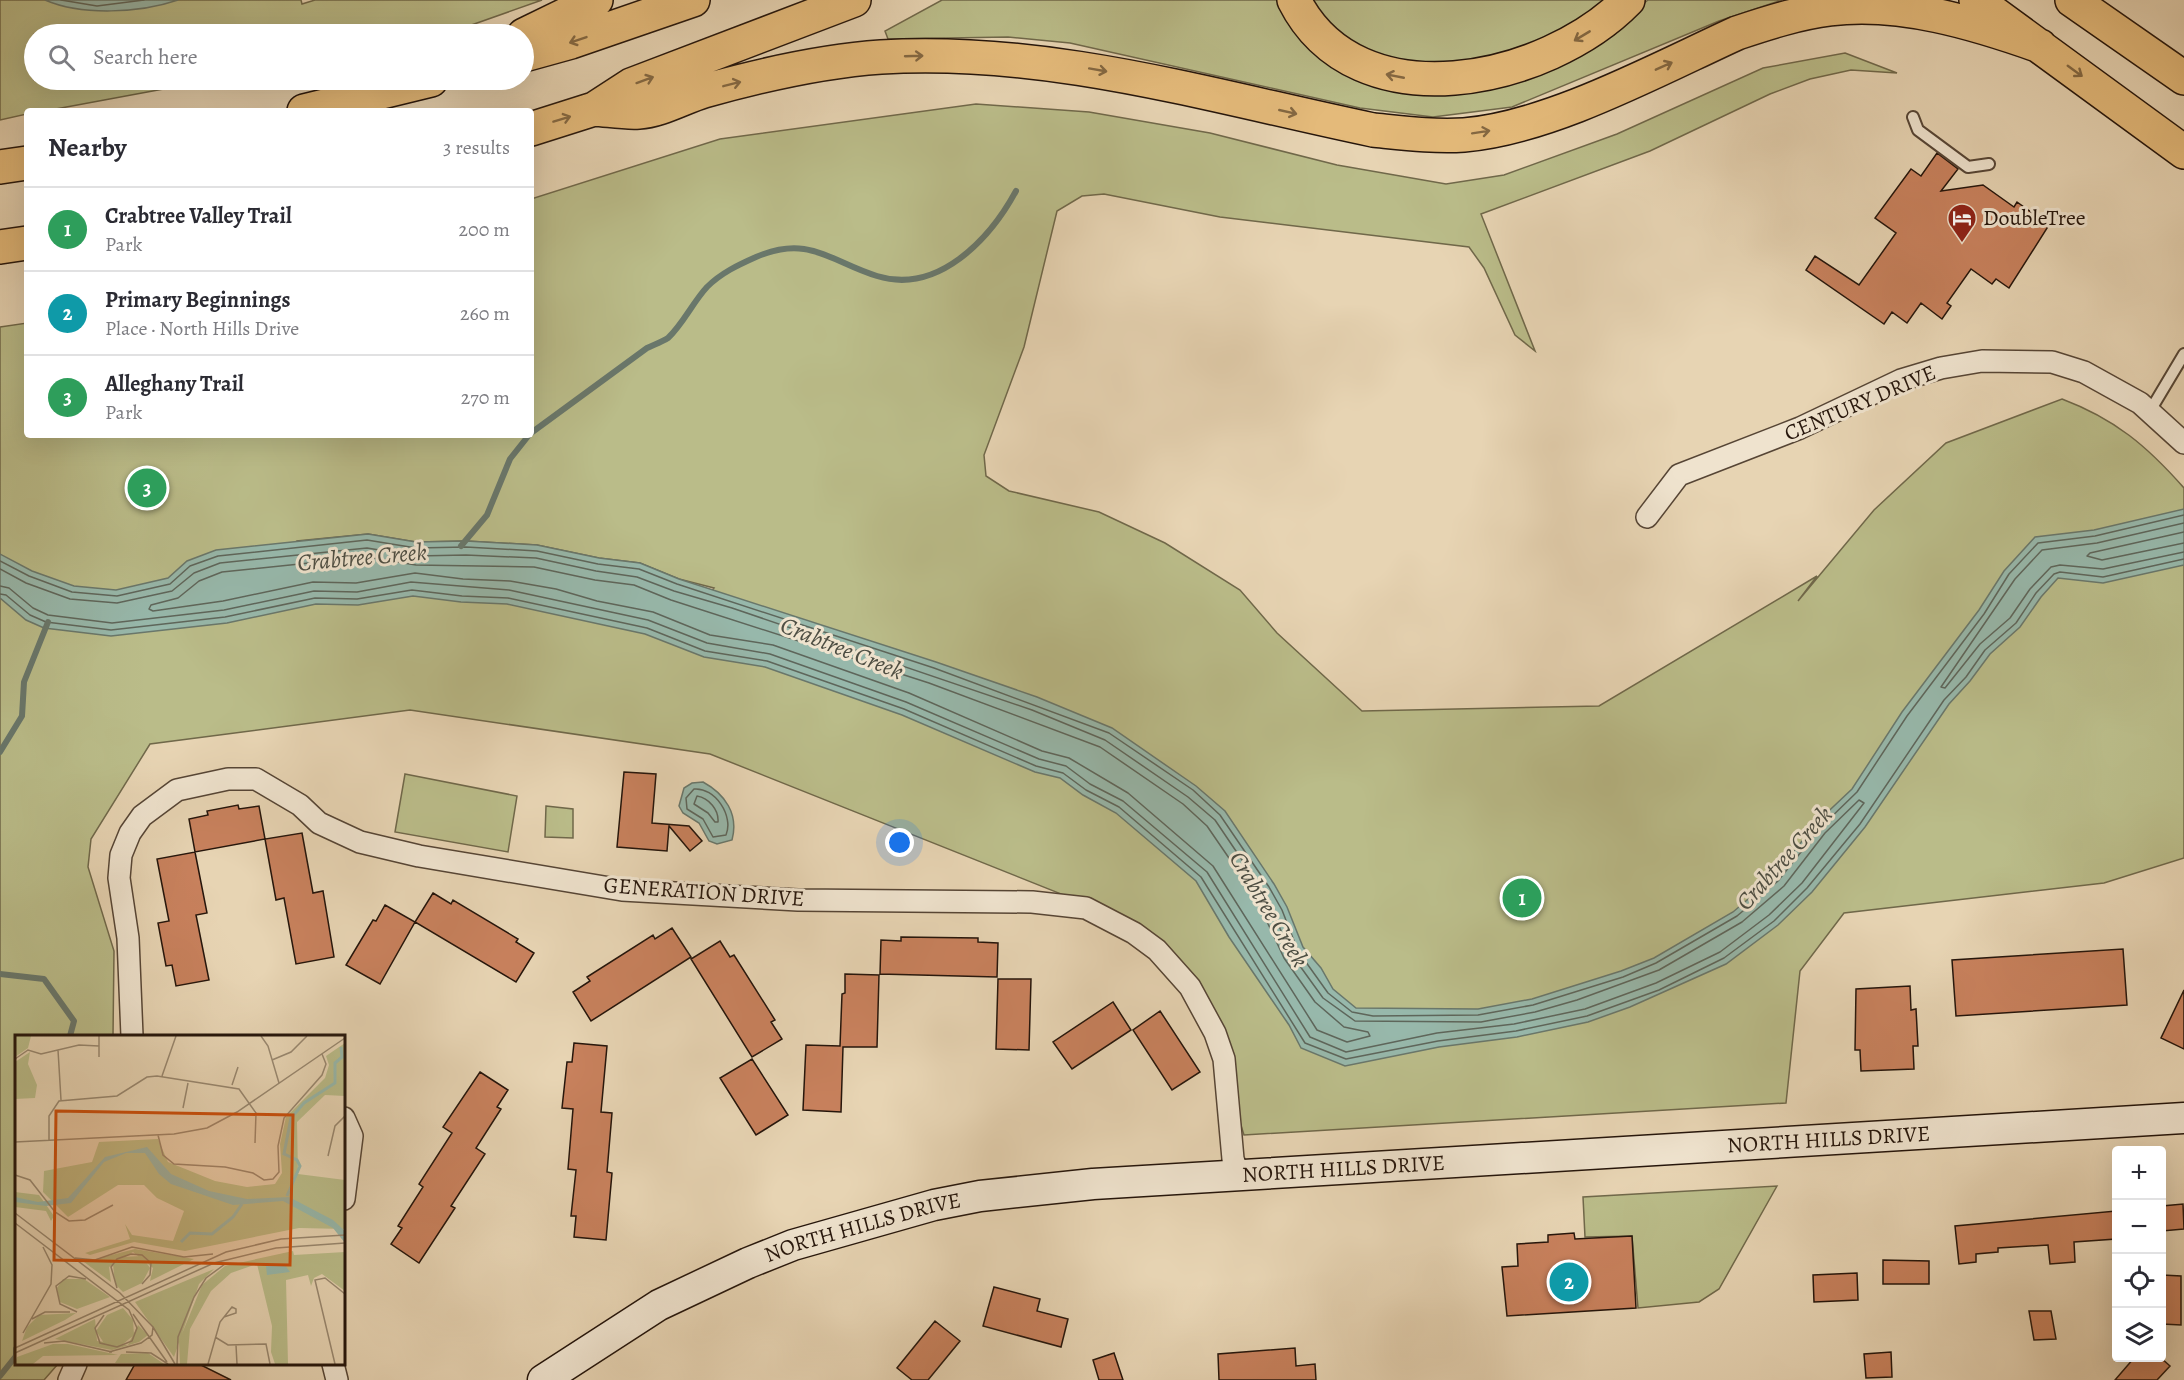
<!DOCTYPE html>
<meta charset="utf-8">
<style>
body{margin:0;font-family:Alegreya,serif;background:#f2f2f3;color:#2b2b33}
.controls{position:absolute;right:18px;bottom:18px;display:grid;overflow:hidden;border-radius:6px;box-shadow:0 6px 24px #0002}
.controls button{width:54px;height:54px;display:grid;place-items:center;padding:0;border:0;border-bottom:2px solid #e1e1e2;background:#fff;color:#2b2b33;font:30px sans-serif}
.you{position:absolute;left:900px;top:843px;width:21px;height:21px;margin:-15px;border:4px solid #fff;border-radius:50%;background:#1a73e8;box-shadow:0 0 0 9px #1a73e833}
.badge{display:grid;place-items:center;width:39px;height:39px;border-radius:50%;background:#d93025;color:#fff;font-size:20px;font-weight:700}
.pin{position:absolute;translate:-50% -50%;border:3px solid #fff;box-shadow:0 2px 6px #0006}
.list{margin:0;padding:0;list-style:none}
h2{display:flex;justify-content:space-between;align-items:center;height:78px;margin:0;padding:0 24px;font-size:26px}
h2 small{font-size:20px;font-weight:400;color:#7c7c81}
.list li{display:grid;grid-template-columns:39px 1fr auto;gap:18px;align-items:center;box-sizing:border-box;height:84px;padding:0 24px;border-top:2px solid #e1e1e2}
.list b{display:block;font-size:22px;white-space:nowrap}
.list p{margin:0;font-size:20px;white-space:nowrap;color:#7c7c81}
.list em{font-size:20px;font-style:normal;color:#7c7c81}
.icon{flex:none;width:33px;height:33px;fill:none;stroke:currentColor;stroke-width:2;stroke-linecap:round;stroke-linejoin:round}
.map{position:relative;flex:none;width:2184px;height:1380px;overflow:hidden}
.search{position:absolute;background:#fff;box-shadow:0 6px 24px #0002;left:24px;top:24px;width:510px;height:66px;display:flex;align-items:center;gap:15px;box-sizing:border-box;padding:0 21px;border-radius:33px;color:#7c7c81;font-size:22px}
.panel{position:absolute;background:#fff;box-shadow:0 6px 24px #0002;left:24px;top:108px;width:510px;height:330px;border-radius:6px}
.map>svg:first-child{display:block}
</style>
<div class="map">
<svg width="2184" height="1380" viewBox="0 0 2184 1380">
<rect width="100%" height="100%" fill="#e7d4b3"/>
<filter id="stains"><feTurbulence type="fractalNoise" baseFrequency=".00333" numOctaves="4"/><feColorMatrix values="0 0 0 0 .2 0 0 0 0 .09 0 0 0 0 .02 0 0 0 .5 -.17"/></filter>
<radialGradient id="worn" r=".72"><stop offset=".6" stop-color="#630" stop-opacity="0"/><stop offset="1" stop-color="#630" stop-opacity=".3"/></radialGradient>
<path fill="#babc89" stroke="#70684a" stroke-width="1.5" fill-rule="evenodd" d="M0,0H301L302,4L315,0H542L446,34H34V80H212L45,111H27V114L0,120Z
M942,0H1281L1391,86L1582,52L1648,0H1782L1719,21L1512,107L1433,117L1360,108L1070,43L1008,37L888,39L885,31Z
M1310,0H1613L1554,42L1440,68L1371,57L1332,31Z
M1845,53L1897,73L1851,70L1810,79L1770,94L1650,151L1481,214L1535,351L1515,335L1484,268L1469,247L1220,217L1104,194L1082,196L1057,211L1024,347L984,455L986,476L1009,491L1099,512L1165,543L1240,590L1277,633L1362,711L1599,706L1817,576L1798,601L1874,510L1946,443L2062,399C2115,419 2147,446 2184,488V858L2104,883L1844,913L1800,971L1786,1103L1244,1135L1217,1049L1144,927L710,754L410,710L150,744L91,839L88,867L114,951L113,1036H16V1364H58L44,1380H0V327L27,323V435H531V199L720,139L976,104L1089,112L1210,133L1337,165L1446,184L1504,175L1617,134L1763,68ZM368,534L416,542L466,541L537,545L599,558L640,563L679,579L714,588L694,614L379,573L297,588V541Z
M405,774L517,796L508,852L395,832Z
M546,806L573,809V838L545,837Z
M1777,1186L1719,1289L1699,1302L1638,1308L1632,1236L1585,1237L1583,1197Z"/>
<path fill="#97b8ab" stroke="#69776b" stroke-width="1.5" d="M45,0H178C140,13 82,16 45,0Z
M2184,509V565L2103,583L2058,578L2041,597L2020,627L1990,654L1970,681L1949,704L1865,827L1812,892L1778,925L1726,964L1630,1007L1588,1022L1517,1037L1439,1047L1345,1066L1301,1048L1289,1025L1229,937L1196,881L1116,813L1083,795L1060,778L1035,772L902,715L765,667L704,657L645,634L507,604L461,602L413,596L358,605L316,604L227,623L111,636L44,628L26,620L0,598V554L32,571L74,586L116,590L168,578L187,561L216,550L368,534L416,542L466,541L537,545L599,558L640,563L679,579L936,662L1037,697L1112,728L1196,786L1225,811L1274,884L1287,907L1303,947L1321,968L1333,989L1356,1008L1478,1009L1532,999L1621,971L1654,958L1733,912L1774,877L1816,823L1852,789L1902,712L1979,610L2004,571L2035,537L2094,530Z
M703,782C725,794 739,814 732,840L717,844L709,841L699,823L683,813L679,806L684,788L692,783Z"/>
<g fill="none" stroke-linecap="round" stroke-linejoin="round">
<path stroke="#5e665b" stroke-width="1.5" d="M61,0L97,6L144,0
M2184,523L2097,543L2042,550L2015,579L1941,687L1945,688L1980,644L2010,618L2030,589L2051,567L2060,565L2103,569L2184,552
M2184,532L2090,553L2087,556L2102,560L2184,543
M367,557L416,565L534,567L595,580L634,585L671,600L929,683L1100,747L1183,804L1207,826L1255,896L1284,958L1315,1002L1344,1027L1368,1032L1370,1036L1347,1042L1317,1030L1213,866L1128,793L1069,758L1042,751L909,693L773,645L710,635L653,612L597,601L556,589L510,581L463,579L415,573L356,583L313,582L223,601L153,611L149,609L151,605L178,598L199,581L222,572Z
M0,561L29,576L72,592L117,596L170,584L190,566L218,556L367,540L416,548L466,547L537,551L598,564L639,569L677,584L934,668L1109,733L1193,790L1220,815L1269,887L1282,910L1298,951L1328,993L1352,1012L1373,1016L1478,1015L1533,1005L1623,977L1656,963L1737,916L1778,881L1820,828L1857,792L1907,716L1984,614L2009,574L2038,543L2095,536L2184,515
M0,569L26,583L70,599L117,603L172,591L194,573L220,563L367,548L416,556L466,555L536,558L596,571L637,577L674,591L732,608L1032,710L1105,740L1188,797L1215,820L1263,891L1292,955L1323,998L1355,1021L1481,1022L1535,1012L1577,1000L1659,970L1742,922L1784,886L1825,833L1859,800L1864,803L1802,883L1769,915L1720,952L1656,983L1585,1009L1514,1024L1437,1033L1346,1052L1310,1037L1207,872L1123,801L1090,784L1066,766L1039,759L906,702L770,654L707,643L648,620L509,590L411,582L357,592L314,591L224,610L112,623L48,615L33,608L9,588L0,586
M0,594L6,595L30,615L46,622L111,630L225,617L315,598L357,599L412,590L462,596L508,598L647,628L705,651L767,661L904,709L1036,766L1063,773L1086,790L1119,807L1201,877L1305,1043L1346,1059L1438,1041L1516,1031L1587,1016L1659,990L1724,958L1774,921L1807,888L1860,824L1944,700L1966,677L1985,650L2016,623L2036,593L2054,574L2060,572L2103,577L2184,559
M694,789C715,787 734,816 726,835L713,837L703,819L687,809L686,798Z
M697,796C709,798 719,810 718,822H715L708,813L694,804Z"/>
<path stroke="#69776b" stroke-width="6" d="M531,433L647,348C653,345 662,342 668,338C683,324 693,302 707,287C721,273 738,265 756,257C809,234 831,262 877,276C938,295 990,239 1016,191
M461,546L487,515L510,459L529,435
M0,752L22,716L24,682L48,622
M0,974L44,979L74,1021L70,1036
M0,1376L16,1356V1349"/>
</g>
<path fill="#c8815d" stroke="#25150b" stroke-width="1.5" d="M1937,153L1958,169L1941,191L1983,185L2014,207L2017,202L2049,225L2009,288L1996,279L1992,284L1971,269L1947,303L1951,306L1942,319L1921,303L1907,323L1892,312L1884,324L1806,270L1815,256L1859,285L1896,233L1875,218L1911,169L1921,176Z
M624,772L656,774L652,823L689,826L702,841L690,851L669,826L667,851L617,847Z
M238,805L239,809L259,806L265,839L195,852L189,819L208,815L207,811Z
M302,833L313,893L323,891L334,957L296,964L284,898L276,900L265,839Z
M195,852L207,913L196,915L209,980L176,986L172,965L166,966L158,923L169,921L157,859Z
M433,893L451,904L453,900L518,939L516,942L534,953L516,982L415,922Z
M385,905L415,922L380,984L346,965L373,920L376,921Z
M672,928L691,957L591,1021L573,992L590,981L587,977L653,935L655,939Z
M901,937L978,938V942L998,943L997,977L880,974L881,940L901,941Z
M720,941L730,957L734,955L775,1020L771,1022L782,1039L752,1057L691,959Z
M2123,949L2127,1005L1956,1016L1952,960Z
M845,974L879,975L877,1047H843L841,1112L803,1110L806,1045L840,1046L842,994L845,993Z
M998,979H1031L1029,1050L996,1049Z
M1910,986L1911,1010L1916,1009L1918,1046H1913L1914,1069L1861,1071L1860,1050H1855L1856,989Z
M2184,990V1049L2161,1038Z
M1113,1002L1131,1030L1072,1069L1053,1042Z
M1160,1011L1200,1072L1172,1090L1133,1030Z
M574,1043L607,1046L601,1112L612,1113L607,1172L612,1173L606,1240L574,1237L576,1216H571L576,1170L568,1169L573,1109L562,1108L567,1062H572Z
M752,1059L788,1115L756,1135L720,1078Z
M480,1072L508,1090L497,1107L501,1109L476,1148L485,1154L451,1206L455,1208L419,1263L391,1244L402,1228L398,1226L423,1187L419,1184L452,1133L443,1127Z
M2183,1204L2184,1229L2162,1231V1206Z
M2116,1211V1239L2074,1242L2075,1262L2050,1264L2048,1245L1998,1248V1252L1976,1254V1262L1959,1264L1955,1226Z
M1574,1233L1575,1239L1632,1236L1636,1308L1507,1316L1502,1267L1518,1266L1517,1244L1548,1242V1235Z
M1883,1260L1929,1261V1284H1883Z
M1857,1273L1858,1300L1814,1302L1813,1275Z
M2162,1275L2181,1276V1325L2162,1324Z
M994,1287L1040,1299L1037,1311L1068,1319L1061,1347L983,1326Z
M2029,1311H2051L2056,1339L2034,1340Z
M935,1321L960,1341L928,1380H912L897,1368Z
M1295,1348L1296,1366L1315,1364L1316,1380H1219L1218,1354Z
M1891,1352L1892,1377L1866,1378L1864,1354Z
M1114,1353L1123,1380H1099L1093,1360Z
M2134,1358H2161L2170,1366L2157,1380H2115Z
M135,1364H199L231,1380H126Z"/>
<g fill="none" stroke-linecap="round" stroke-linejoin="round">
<g stroke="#564535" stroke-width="14">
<path id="lane" d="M1913,117L1918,130L1968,167L1989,164
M2150,411L2184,354"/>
</g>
<g stroke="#564535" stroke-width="24">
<path id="street" d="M1647,517L1679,475L1800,428L1901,380L1941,368L1982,361L2052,362L2084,372L2140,403L2184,443
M132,1036L128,938L119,878L121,855L130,833L142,816L177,790L228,779H256L300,805L319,823L360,842L419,856L622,890L798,900L1032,902L1086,908L1134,933L1157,950L1190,987L1215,1033L1224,1059L1233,1159L1239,1176
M344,1118L352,1136L344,1199
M333,1364L337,1380
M69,1380L76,1364"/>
</g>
<g stroke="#25150b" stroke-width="33">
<g id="secondary">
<path id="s1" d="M543,1380L659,1305L748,1263L793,1245L934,1205L980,1196L1093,1184L2184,1118"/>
</g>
</g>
<g stroke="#25150b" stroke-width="36">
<path id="highway" d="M1294,0C1357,125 1547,83 1628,0
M1976,0L2184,152
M2072,0L2184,78
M524,35L596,0
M524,55L571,42L693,0
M594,109C609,110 624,113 639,112C660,111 684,97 704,91C761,75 822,61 881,57C1050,47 1210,96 1373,130C1403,133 1434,137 1464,135C1550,128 1658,69 1737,33C1767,23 1798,13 1830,9C1899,0 1975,23 2040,46
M304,111L431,80
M531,129L594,109L631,85L854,0
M0,167L27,163
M0,247L27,243"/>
</g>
<use href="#lane" stroke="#efe3ce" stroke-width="10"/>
<use href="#street" stroke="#efe3ce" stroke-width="21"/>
<use href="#secondary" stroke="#efe3ce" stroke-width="30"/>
<use href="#highway" stroke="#e4ba7a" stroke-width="33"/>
</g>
<defs><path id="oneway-shaft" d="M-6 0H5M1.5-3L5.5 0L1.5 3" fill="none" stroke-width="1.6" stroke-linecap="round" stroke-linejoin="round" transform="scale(1.5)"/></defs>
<g stroke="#846842">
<use href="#oneway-shaft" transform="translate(1582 36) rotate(149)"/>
<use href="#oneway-shaft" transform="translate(578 40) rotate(161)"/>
<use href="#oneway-shaft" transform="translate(914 56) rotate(-2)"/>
<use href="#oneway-shaft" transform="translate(1664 66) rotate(-24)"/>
<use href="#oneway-shaft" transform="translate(1098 70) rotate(10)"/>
<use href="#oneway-shaft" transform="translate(2075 71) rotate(36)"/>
<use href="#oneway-shaft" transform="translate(1395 76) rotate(-169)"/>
<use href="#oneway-shaft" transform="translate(645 80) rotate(-20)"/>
<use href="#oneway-shaft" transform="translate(732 84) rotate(-14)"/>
<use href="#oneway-shaft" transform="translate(1288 112) rotate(13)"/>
<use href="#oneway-shaft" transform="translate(562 119) rotate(-17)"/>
<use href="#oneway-shaft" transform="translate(1481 132) rotate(-9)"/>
</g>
<defs>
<g id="hotel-pin" transform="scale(1.5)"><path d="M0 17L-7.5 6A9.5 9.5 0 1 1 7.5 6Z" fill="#8f2418" stroke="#efe3ce"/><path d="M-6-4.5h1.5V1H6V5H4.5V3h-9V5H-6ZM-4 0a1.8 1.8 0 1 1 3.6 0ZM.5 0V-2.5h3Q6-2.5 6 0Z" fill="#fff"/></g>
</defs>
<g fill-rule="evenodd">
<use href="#hotel-pin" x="1962" y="218"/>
</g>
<g text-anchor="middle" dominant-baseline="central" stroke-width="6" stroke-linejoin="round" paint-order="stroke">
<g font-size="22" fill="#25150b" stroke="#efe3ce" text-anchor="start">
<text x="1983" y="218">DoubleTree</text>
</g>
<g font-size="22" fill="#25150b" stroke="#efe3ce">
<text transform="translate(1860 403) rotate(-23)">CENTURY DRIVE</text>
<text transform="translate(704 892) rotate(4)">GENERATION DRIVE</text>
<text stroke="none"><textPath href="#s1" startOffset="1329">NORTH HILLS DRIVE</textPath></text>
<text stroke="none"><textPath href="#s1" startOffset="843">NORTH HILLS DRIVE</textPath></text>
<text stroke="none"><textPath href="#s1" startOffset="357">NORTH HILLS DRIVE</textPath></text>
</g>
<g font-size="24" font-style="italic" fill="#4d4e43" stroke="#efe3ce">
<text transform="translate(362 557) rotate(-5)">Crabtree Creek</text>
<text transform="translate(842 648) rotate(22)">Crabtree Creek</text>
<text transform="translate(1784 858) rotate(-48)">Crabtree Creek</text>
<text transform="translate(1269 909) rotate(59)">Crabtree Creek</text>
</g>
</g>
<g transform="translate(15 1035)">
<rect width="330" height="330" fill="#e7d4b3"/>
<path d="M0,1H16L13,13L0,22ZM330,8V61L310,60L282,87L283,139L330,145V194L284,193L170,216L119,207L75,220L70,218L115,204L110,189L117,200L158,206L169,176L142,163L129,150H103L53,182L28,157L29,136L77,127L84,107L143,104L153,127L200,146L232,152L260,149L267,138L265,109L271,82L310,43L314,30L311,21ZM15,17L13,29L22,50L20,63L0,64V27ZM0,157L24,160L39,181L36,186L31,176L0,172ZM120,214L179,224L135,246L138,233L118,217L94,232L96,247L69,227ZM278,216L279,220L330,217V256L307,239L299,243L296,251L293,240L271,245L273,329H260L256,317L257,291L242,229L216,238L196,256L175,294L172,329H165L164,306L187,250L210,231ZM127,221L135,233L127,248L108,257L100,249L98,229L107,222ZM199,234L184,249L159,322L120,267ZM48,244H69L95,262L62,274L45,267L42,253ZM108,273L118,285L119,300L108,309L89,308L81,296L92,280ZM61,278L50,285L7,306L12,292L24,280ZM80,284L82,306L113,310L123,290L133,300L124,307L97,315L40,304ZM38,309H53L103,320L28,321L18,329H0L2,322ZM133,318L149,329L100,328L106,319Z" fill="#babc89"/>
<path d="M132,112L156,139L194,156L232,164L274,162L318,185L330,196V208L318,193L268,166L218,170L156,149L144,139L130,118H111L89,127L56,168L31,171L0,167V162L23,167L53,163L90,122ZM269,229L275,237L252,240L251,231Z" fill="#97b8ab"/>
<path fill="none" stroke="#97b8ab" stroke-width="3" d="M272,161L285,131L282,125L269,119L276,83L289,68L320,48V28L327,22L326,12M166,207L175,198L197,199L218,182L227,169"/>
<path fill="none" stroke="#998870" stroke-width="1.5" d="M246,1L253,11L264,48M43,15L46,65M84,22V1M0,24L13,15L26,19L64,10L84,11M257,25L276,17L292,1M147,41L161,1M217,50L223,32M168,73L173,48M143,100L148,120L159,129L210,132L238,138L249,145L258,144L264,137L263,111L269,83L307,40L311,29L307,19M34,105V81L44,66L102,61L132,42L142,41L224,54L241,78L240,108M0,107L159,99L192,93L222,77L330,3M313,121L320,91L330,81M0,140L15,145L40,177L54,186L70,185L98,170M0,178L105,258L138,292L137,300L126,308L94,317M0,188L114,275L122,293L117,306L102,312L85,308L80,293L89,280M60,223L80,225L117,212L169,222L198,219M102,253L96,232L102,224L116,219L127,220L136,228L135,240L127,249M62,277L45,269L41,251L54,241L71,244M118,279L152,327M17,284L30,277H55M138,292L160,329M8,298L36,249L37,230L28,212M200,302L213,310L251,309L255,329M29,308L49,306L97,317M221,310L222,329M0,313L211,217L266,204L330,200M111,317L136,318L153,329M0,318L199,228L261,213L330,208M162,329L163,302L179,262L191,243L210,229M193,329L205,287L217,272L221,274V278L209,282M320,329L300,245L310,243L330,259"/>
<path fill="#cb4f0c" fill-opacity="0.15" stroke="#cb4f0c" stroke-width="3" d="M41,76L278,80L275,230L39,225Z"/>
<rect width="330" height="330" fill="none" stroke="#25150b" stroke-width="3"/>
</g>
<rect width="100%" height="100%" filter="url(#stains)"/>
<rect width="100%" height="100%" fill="url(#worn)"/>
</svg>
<div class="controls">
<button>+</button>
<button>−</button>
<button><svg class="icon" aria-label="locate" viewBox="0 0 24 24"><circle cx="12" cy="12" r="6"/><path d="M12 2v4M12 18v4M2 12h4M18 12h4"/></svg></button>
<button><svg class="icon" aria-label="layers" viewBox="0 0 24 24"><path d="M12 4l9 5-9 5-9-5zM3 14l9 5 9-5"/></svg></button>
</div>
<div class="you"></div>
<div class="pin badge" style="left:1522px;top:898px;background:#2e9e5b">1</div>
<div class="pin badge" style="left:1569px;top:1282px;background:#0f9aa8">2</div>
<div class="pin badge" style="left:147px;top:488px;background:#2e9e5b">3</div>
<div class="search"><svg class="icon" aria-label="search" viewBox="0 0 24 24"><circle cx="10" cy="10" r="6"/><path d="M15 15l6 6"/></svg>Search here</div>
<section class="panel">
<h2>Nearby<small>3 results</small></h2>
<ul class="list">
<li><span class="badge" style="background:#2e9e5b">1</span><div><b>Crabtree Valley Trail</b><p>Park</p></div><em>200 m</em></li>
<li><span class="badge" style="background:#0f9aa8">2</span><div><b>Primary Beginnings</b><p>Place · North Hills Drive</p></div><em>260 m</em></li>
<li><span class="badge" style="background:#2e9e5b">3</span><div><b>Alleghany Trail</b><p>Park</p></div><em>270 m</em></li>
</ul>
</section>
</div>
